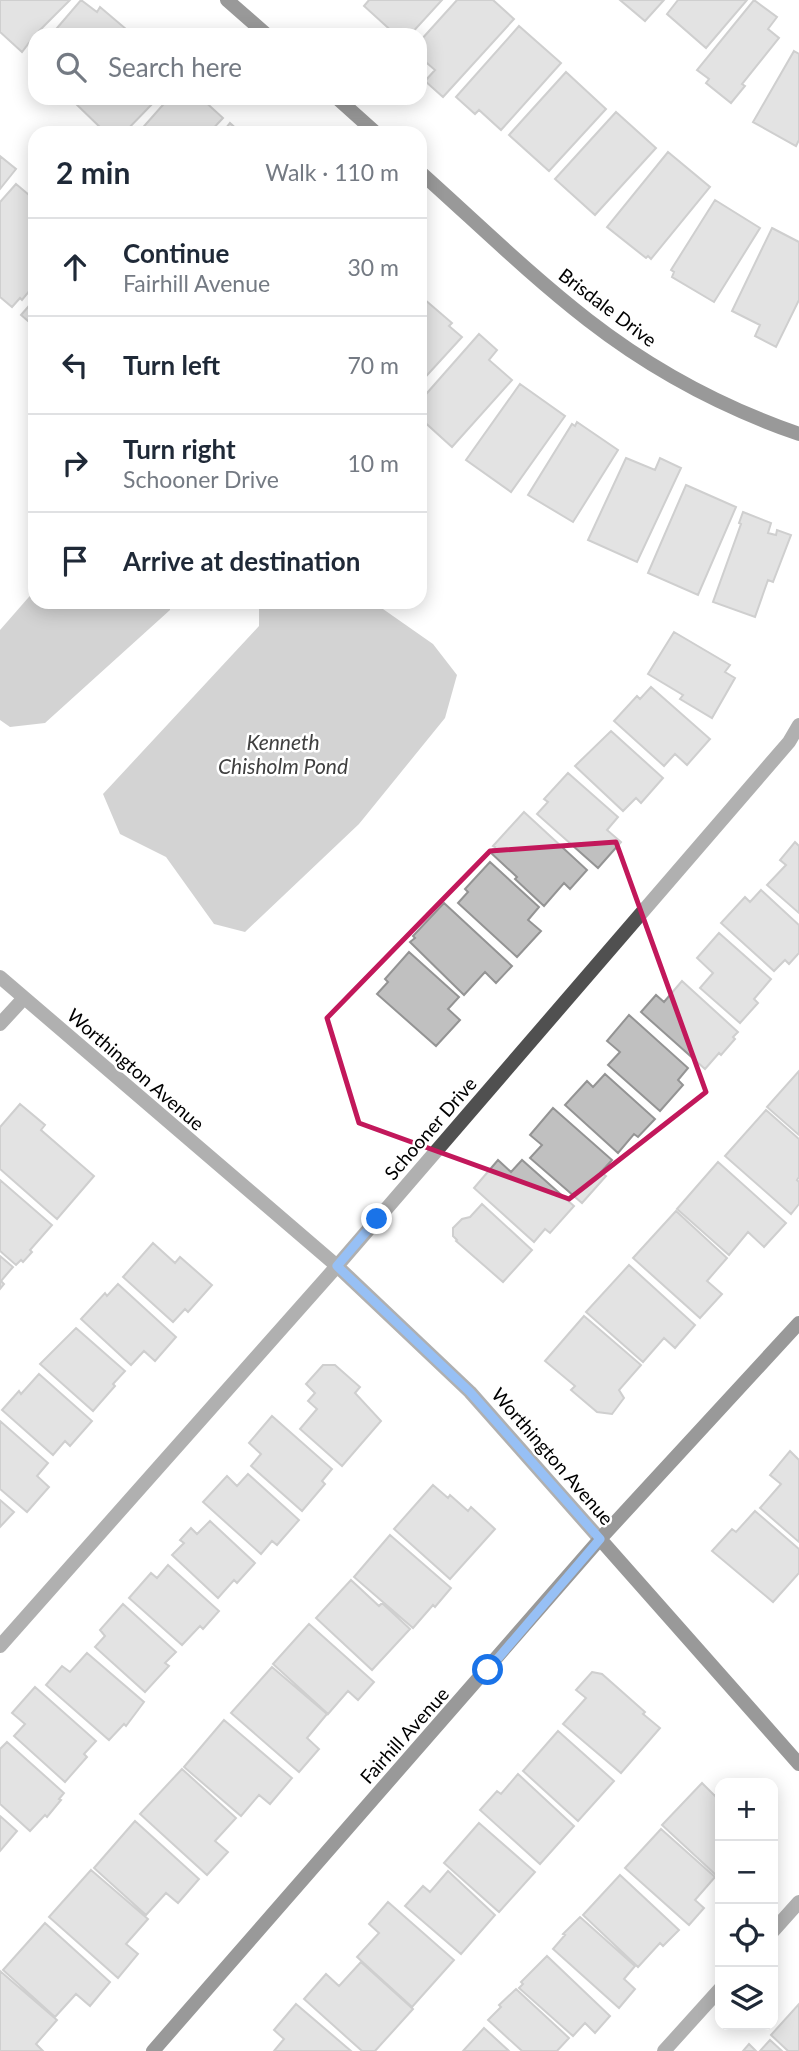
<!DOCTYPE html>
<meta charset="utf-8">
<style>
body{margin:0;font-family:Lato,sans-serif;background:#f2f2f3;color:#1f2937}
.controls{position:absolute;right:21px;bottom:21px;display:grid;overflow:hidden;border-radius:14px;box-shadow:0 4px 18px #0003}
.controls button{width:63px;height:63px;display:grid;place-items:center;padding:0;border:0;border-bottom:2px solid #e0e1e3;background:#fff;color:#1f2937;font:35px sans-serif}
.stop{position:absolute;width:21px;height:21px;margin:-16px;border:5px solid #1a73e8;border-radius:50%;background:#fff}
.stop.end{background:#1a73e8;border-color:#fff;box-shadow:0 2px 7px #0008}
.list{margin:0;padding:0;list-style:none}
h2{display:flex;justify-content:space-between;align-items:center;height:91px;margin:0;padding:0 28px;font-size:30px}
h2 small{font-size:23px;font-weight:400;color:#747a83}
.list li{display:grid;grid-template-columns:46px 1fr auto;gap:21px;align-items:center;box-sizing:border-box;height:98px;padding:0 28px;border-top:2px solid #e0e1e3}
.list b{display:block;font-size:26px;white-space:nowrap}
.list p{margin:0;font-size:23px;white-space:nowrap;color:#747a83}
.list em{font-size:23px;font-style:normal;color:#747a83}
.icon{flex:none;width:38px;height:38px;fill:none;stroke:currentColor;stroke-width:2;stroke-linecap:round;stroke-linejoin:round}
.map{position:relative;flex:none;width:799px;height:2051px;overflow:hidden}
.search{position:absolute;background:#fff;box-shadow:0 4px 18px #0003;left:28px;top:28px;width:399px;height:77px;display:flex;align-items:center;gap:18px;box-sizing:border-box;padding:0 24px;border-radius:21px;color:#747a83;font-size:26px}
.panel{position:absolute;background:#fff;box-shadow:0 4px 18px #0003;left:28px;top:126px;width:399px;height:483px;border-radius:21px}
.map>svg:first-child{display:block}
</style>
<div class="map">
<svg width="799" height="2051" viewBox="0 0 799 2051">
<rect width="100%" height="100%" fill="#fff"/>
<path fill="#9e9e9e" d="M35,590V602H170V610L45,723L10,727L0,720V630Z
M259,602H373L433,644L457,675L445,718L359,824L245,932L214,924L166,857L120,834L103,794L259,626Z"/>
<path fill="#c0c0c0" stroke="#949494" stroke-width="2" d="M0,0H70L35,35L22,52L0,32Z
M81,0L97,12L100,7L126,29L121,35H51Z
M369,0H442L410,35H396L364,6Z
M457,0H493L514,19L443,97L425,81L435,70L420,57V41Z
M620,0H664L645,21Z
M678,0H747L706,48L667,14Z
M754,0L777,17L768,29L779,38L742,84L745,86L731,103L706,83L709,79L697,70Z
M519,26L561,63L501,130L479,110L475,114L456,97Z
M794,51L799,54V140L796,146L753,122Z
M566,72L606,109L549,171L509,135Z
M78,98H158L124,133H106L74,102Z
M169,98H201L223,118L209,133H138Z
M616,112L656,148L595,215L555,179Z
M230,123L241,133H222Z
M668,152L710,187L651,259L648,256L646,258L607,227Z
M0,156L16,169L0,189Z
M16,184L35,200L32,208L35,211V284L22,300L20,298L12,307L0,297V202Z
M715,200L760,228L714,302L672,277L674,272L671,270Z
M772,228L799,242V300L776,347L755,336L760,325L732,311Z
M35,299V327L21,315Z
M424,299L452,323L449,326L462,337L420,383V304Z
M479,334L497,350L489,360L512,380L452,447L420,418V401Z
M520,384L565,416L511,492L466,460Z
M577,422L618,450L573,522L528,495L572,424L575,426Z
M626,458L655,470L660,458L681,468L637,562L588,540Z
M686,485L736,507L698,595L648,573Z
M743,512L771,523L768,533L776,535L777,530L791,535L773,582L768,580L755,617L713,602L741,524L739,523Z
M674,632L730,665L725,672L735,678L712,718L680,699L683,695L648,674Z
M651,687L710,739L687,765L675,754L664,766L614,721L637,696L640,699Z
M611,731L663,778L641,803L636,798L623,811L575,766Z
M568,773L618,817L607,830L621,842L598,868L537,814L548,802L544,799Z
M524,812L587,870L570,889L564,883L544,906L515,879L517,877L490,852L495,847L493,846Z
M795,842L799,846V913L767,885L786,865L780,860Z
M490,862L539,907L528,920L541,931L517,957L458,903L468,892L465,889Z
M761,890L799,925V953L789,964L785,960L774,971L721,923L745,897L750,902Z
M444,903L512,966L496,983L485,972L464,995L410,942L415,938L413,936Z
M719,933L771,979L754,999L758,1003L740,1023L700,988L713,973L697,958Z
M409,952L459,997L448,1009L460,1020L436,1046L377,994L388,982L385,979Z
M682,981L738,1032L733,1037L735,1039L721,1055L719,1053L705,1069L641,1012L656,995L664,1002Z
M629,1015L688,1068L678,1080L683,1085L660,1111L608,1065L620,1052L607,1041Z
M799,1071V1135L767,1107Z
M605,1074L655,1119L638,1137L634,1134L618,1153L565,1105L587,1081L593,1087Z
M20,1104L45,1125L41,1130L94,1176L57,1219L0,1169V1127Z
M553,1108L612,1160L601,1172L606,1176L582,1203L530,1158L542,1145L530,1135Z
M766,1110L799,1139V1177L797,1180L799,1182V1204L791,1214L725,1156Z
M498,1160L511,1172L522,1160L574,1206L550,1233L545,1229L534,1242L474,1188Z
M718,1162L786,1223L764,1247L748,1232L729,1255L677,1209Z
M0,1180L52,1225L30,1250L32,1252L23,1262L21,1260L16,1265L0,1251Z
M482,1204L532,1250L503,1282L456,1241L457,1240L453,1236V1228L462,1219L470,1217Z
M676,1211L727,1258L707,1281L722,1294L700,1318L633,1258Z
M153,1243L175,1263L180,1257L212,1285L188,1312L185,1309L173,1322L123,1277Z
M0,1256L13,1267L1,1281L4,1284L0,1289Z
M629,1265L695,1325L675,1348L664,1338L643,1362L586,1312Z
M118,1284L176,1337L155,1361L144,1351L131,1365L81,1319L105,1293L107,1296Z
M584,1316L641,1365L619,1390L624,1398L612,1414L597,1412L571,1390L575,1386L545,1361Z
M76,1328L125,1371L113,1384L115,1386L93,1411L40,1364Z
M323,1365H335L360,1387L355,1393L381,1421L342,1466L300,1429L317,1409L308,1401L315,1393L306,1384Z
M39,1374L92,1421L70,1446L65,1441L53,1455L2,1410L19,1391L21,1394Z
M272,1416L332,1469L322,1481L325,1484L302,1511L251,1466L261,1454L249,1443Z
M0,1421L48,1463L37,1476L49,1487L27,1512L0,1489Z
M790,1451L799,1460V1542L760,1508L781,1484L770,1475Z
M248,1474L299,1520L277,1545L272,1541L261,1554L203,1502L227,1476L237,1486Z
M433,1485L448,1498L450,1495L468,1511L471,1507L495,1529L450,1579L394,1529Z
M0,1500L14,1512L0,1527Z
M755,1511L799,1549V1573L773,1602L712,1551L732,1529L736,1532Z
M210,1521L255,1563L237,1583L234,1580L218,1598L172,1555L184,1543L180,1540L191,1528L197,1534Z
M390,1535L451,1588L435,1607L433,1605L413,1628L354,1577Z
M168,1565L219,1611L203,1629L200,1626L182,1645L129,1598L151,1573L157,1578Z
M351,1580L379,1606L382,1603L410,1629L372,1670L316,1618Z
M123,1604L176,1652L165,1663L169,1666L145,1692L95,1647L105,1636L100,1630Z
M309,1624L374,1682L358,1700L348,1691L328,1714L273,1664Z
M87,1653L144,1702L126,1726L124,1724L109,1740L46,1685L62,1666L70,1672Z
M272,1667L327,1714L307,1738L319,1749L299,1772L231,1713Z
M592,1672L602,1674L645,1712L643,1714L660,1728L621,1773L563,1724L586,1698L576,1690Z
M35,1687L96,1741L84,1754L87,1757L65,1782L14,1736L25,1724L12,1713Z
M224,1720L292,1778L270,1804L259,1795L241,1816L184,1767Z
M558,1731L614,1781L578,1821L523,1771Z
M7,1742L64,1793L59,1799L61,1800L47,1817L45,1815L30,1831L0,1804V1749Z
M182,1769L236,1818L215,1841L228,1852L207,1875L140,1814Z
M518,1774L574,1826L540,1864L480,1810L497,1791L501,1794Z
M702,1783L715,1796L717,1793L720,1796V1871L716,1875L662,1825Z
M0,1816L17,1831L0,1851Z
M135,1821L199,1879L178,1903L166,1893L146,1915L94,1868Z
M479,1823L535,1872L499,1912L444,1863Z
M661,1829L715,1877L695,1900L704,1908L689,1925L625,1868Z
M91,1870L148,1919L126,1944L138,1954L118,1978L49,1917Z
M448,1871L495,1915L461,1954L405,1906L423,1886L430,1892Z
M620,1875L679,1930L663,1946L660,1943L638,1967L583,1915Z
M388,1902L454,1960L412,2007L357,1957L379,1933L369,1924Z
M580,1917L635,1966L624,1979L635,1989L619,2008L553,1949L565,1935L563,1934Z
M45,1923L110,1982L90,2006L76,1994L55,2017L3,1970Z
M547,1956L610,2016L595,2033L585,2023L573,2036L519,1988L523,1984L521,1982Z
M361,1962L413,2009L375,2051H362L304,1999L326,1974L339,1986Z
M0,1971L57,2020L36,2044L43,2051H0Z
M516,1989L569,2038L557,2051H522L488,2020L501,2007L499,2005Z
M296,2004L351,2051H274L284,2039L274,2030Z
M799,2004V2051H788L771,2035Z
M484,2028L509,2051H463Z
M770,2040L782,2051H760Z
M749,2044L756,2051H743Z"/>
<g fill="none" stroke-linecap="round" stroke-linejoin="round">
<path stroke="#505050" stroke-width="14" d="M0,977L337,1266L470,1392L600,1539
M0,1024L24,998
M0,1646L337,1266L789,742L799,725
M773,1931L799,1902
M664,2051L720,1989"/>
<path stroke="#1d1d1d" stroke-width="14" d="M227,0L267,35
M337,98L376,133
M420,172C476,222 530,275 588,320C651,369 724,408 799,434
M600,1539L799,1764
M153,2051L600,1539L799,1323"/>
</g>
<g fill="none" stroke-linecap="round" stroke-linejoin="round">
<path stroke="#1a73e8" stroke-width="9" d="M377,1219L337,1266L470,1392L600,1539L488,1670"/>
</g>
<path d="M0 0H799V2051H0ZM616,842L706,1092L569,1199L359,1123L327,1018L490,851Z" fill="#fff" fill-opacity=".55" fill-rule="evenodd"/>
<path fill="none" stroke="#c2185b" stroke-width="5" stroke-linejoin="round" d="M616,842L706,1092L569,1199L359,1123L327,1018L490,851Z"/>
<g text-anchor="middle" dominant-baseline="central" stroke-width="5" stroke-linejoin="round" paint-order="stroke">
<g font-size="19" fill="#000" stroke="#fff">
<text transform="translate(608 307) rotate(37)">Brisdale Drive</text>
<text transform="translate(136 1069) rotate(41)">Worthington Avenue</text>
<text transform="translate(430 1128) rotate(-49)">Schooner Drive</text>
<text transform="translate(553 1456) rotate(49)">Worthington Avenue</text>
<text transform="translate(404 1735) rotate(-48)">Fairhill Avenue</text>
</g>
<g font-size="21" font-style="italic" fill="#3f3f3f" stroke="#fff">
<text x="283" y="741">Kenneth<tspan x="283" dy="24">Chisholm Pond</tspan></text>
</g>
</g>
</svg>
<div class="controls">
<button>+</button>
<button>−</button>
<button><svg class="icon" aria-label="locate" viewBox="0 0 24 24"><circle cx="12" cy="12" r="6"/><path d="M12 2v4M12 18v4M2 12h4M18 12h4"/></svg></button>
<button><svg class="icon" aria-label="layers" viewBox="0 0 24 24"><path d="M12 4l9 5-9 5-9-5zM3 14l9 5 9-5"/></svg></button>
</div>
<div class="stop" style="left:488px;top:1670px"></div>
<div class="stop end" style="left:377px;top:1219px"></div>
<div class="search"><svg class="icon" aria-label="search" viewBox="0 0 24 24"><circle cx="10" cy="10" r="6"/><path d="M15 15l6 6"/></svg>Search here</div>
<section class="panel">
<h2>2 min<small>Walk · 110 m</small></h2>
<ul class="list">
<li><svg class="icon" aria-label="ahead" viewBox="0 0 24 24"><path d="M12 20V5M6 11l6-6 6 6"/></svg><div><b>Continue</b><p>Fairhill Avenue</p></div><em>30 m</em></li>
<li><svg class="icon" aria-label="left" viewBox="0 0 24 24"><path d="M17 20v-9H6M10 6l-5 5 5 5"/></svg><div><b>Turn left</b></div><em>70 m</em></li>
<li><svg class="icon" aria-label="right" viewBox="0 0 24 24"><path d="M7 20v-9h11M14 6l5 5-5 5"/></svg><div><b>Turn right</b><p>Schooner Drive</p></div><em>10 m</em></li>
<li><svg class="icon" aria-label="arrive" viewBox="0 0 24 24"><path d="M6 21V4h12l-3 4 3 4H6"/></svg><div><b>Arrive at destination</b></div></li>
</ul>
</section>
</div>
